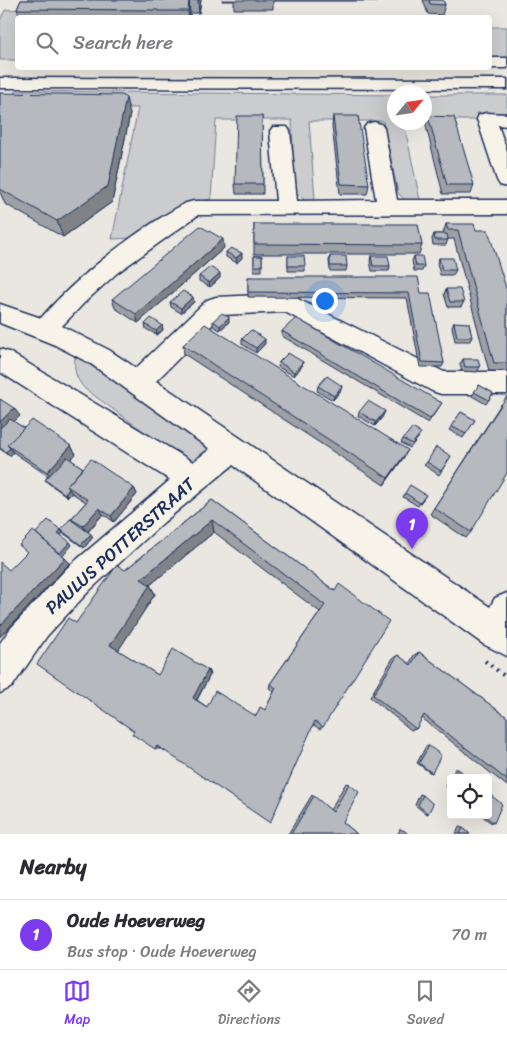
<!DOCTYPE html>
<meta charset="utf-8">
<style>
body{margin:0;font-family:Sriracha,sans-serif;background:#f7f7f7;color:#2b2b33}
.controls{position:absolute;right:15px;bottom:15px;display:grid;overflow:hidden;border-radius:5px;box-shadow:0 5px 20px #0002}
.controls button{width:45px;height:45px;display:grid;place-items:center;padding:0;border:0;border-bottom:1px solid #e1e1e2;background:#fff;color:#2b2b33;font:25px sans-serif}
.compass{position:absolute;left:387px;top:85px;width:45px;height:45px;border-radius:50%;background:#fff;box-shadow:0 5px 20px #0002;rotate:61deg}
.you{position:absolute;left:324px;top:300px;width:18px;height:18px;margin:-12px;border:4px solid #fff;border-radius:50%;background:#1a73e8;box-shadow:0 0 0 8px #1a73e833}
.badge{display:grid;place-items:center;width:32px;height:32px;border-radius:50%;background:#7c3aed;color:#fff;font-size:16px;font-weight:700}
.pin{position:absolute;translate:-50% -41px;filter:drop-shadow(0 1px 2px #0008)}
.pin::after{content:'';position:absolute;top:26px;width:18px;height:15px;background:inherit;clip-path:polygon(0 0,100% 0,50% 100%)}
.list{margin:0;padding:0;list-style:none}
h2{display:flex;justify-content:space-between;align-items:center;height:65px;margin:0;padding:0 20px;font-size:21px}
h2 small{font-size:16px;font-weight:400;color:#7c7c81}
.list li{display:grid;grid-template-columns:32px 1fr auto;gap:15px;align-items:center;box-sizing:border-box;height:70px;padding:0 20px;border-top:1px solid #e1e1e2}
.list b{display:block;font-size:19px;white-space:nowrap}
.list p{margin:0;font-size:16px;white-space:nowrap;color:#7c7c81}
.list em{font-size:16px;font-style:normal;color:#7c7c81}
.icon{flex:none;width:28px;height:28px;fill:none;stroke:currentColor;stroke-width:2;stroke-linecap:round;stroke-linejoin:round}
.map{position:relative;flex:none;width:507px;height:834px;overflow:hidden}
.search{position:absolute;background:#fff;box-shadow:0 5px 20px #0002;left:15px;right:15px;top:15px;height:55px;display:flex;align-items:center;gap:12px;box-sizing:border-box;padding:0 18px;border-radius:5px;color:#7c7c81;font-size:19px}
.sheet{height:135px;background:#fff}
nav{display:flex;justify-content:space-around;align-items:center;box-sizing:border-box;height:70px;border-top:1px solid #e1e1e2;background:#fff;font-size:14px;color:#7c7c81}
nav a{display:grid;justify-items:center;gap:2px}
nav .on{color:#7c3aed}
.map>svg:first-child{display:block}
</style>
<div class="map">
<svg width="507" height="834" viewBox="0 0 507 834">
<rect width="100%" height="100%" fill="#eae7e0"/>
<filter id="ink" filterUnits="userSpaceOnUse"><feTurbulence type="fractalNoise" baseFrequency=".02" numOctaves="2"/><feDisplacementMap in="SourceGraphic" scale="10" xChannelSelector="R" yChannelSelector="G"/><feConvolveMatrix kernelMatrix="1 2 1 2 8 2 1 2 1" color-interpolation-filters="sRGB"/></filter>
<g filter="url(#ink)">
<path fill="#cbcccd" stroke="#737e96" d="M25,9L22,17L18,18L17,60H0V21L5,10Z
M490,27H507V58H490Z
M16,91L394,95V122L404,123L420,200H405L398,193L383,121H309L315,199H303L294,190L292,120H216L211,199L191,203L135,238L112,239L138,108H9Z
M424,95H507V113H477L479,120H425Z
M75,356L130,389L210,449L191,464L182,459L85,389C75,378 74,370 75,356Z"/>
<g fill="none" stroke-linecap="round" stroke-linejoin="round">
<g stroke="#1b2f5e" stroke-width="3">
<path id="minor" d="M486,113L507,114V126L498,125L507,151V187L500,185L497,180L477,119L479,115Z
M374,122L381,124L384,128L397,200H507V214L198,215L117,273L84,303L62,326L109,350L136,368L207,300L216,297L288,294L444,372H507V394H441L432,391L285,312L222,315L156,381L490,607L495,598L507,593V656L483,644L233,465L164,522L89,591L47,636L12,687L0,693V643L10,629L67,568L170,480L0,372V349L9,352L193,462L210,449L91,364L55,345L0,323V304L41,318C76,277 139,228 186,203L194,201H276L270,131L273,127H287L290,131L297,201L376,200L364,128L367,124Z"/>
</g>
<g stroke="#1b2f5e" stroke-width="3">
<path id="highway" d="M490,58H507V68H487H490Z
M0,78L507,79V89L0,88Z"/>
</g>
<path stroke="#1b2f5e" stroke-width="4" stroke-dasharray="2 5" stroke-linecap="butt" d="M485,661L507,678"/>
<use href="#minor" fill="#f7f3e8" fill-rule="evenodd"/>
<use href="#highway" fill="#f7f3e8" fill-rule="evenodd"/>
</g>
<path fill="#9da0a4" stroke="#1b2f5e" fill-rule="evenodd" d="M21,0H201L199,13H190V18H20L17,9Z
M222,0H377V1H273V9H234V1H222Z
M423,0H443L445,5L442,15L428,14Z
M0,93L130,114L112,202L63,237L5,204L0,192Z
M262,116L263,194H236L235,184Z
M333,116L369,185L367,194H340L332,126Z
M428,116L474,185L471,194H443L426,126Z
M254,224L422,245L419,254H254Z
M446,224L476,230L507,291V371H489L454,239H448L446,245H433L432,239L434,234H443Z
M224,248L138,323L115,308L112,299Z
M226,252L242,258L237,263L226,257Z
M254,256H262V271H254Z
M288,256L305,266V271H288Z
M330,256L347,266L346,271H330L329,261Z
M371,256L390,266L389,271H372L370,261Z
M414,256L424,266L422,271H414L412,261Z
M439,258L456,270L453,275H440L437,263Z
M199,276L220,278L210,287L199,281Z
M248,277L421,293L444,363L442,367H420L407,298L248,297Z
M446,289L464,302L461,307H448L444,294Z
M170,302H194L181,313L171,307Z
M213,321L229,322L220,330L213,326Z
M454,322L472,337L470,341H455L452,327Z
M145,324L162,325L163,330L157,335L146,329Z
M282,331L442,403L428,423L282,336Z
M242,339L265,344L256,353L242,344Z
M183,345L404,457L384,485L184,354Z
M463,359L480,367L477,372L462,371L460,364Z
M279,362H303L302,366L294,376L278,367Z
M479,385L493,393L486,404L472,396Z
M318,386L341,390L333,400L317,391Z
M0,399L20,416L14,422L24,428L71,446L76,454L70,459L83,468L134,488L137,494L114,522L103,514L88,532L93,537L84,548L63,533L61,530L73,521L71,519L86,502L72,493L68,497L48,483L45,480L48,476L13,452L10,456L0,449Z
M501,404L471,532L466,538L430,514Z
M359,412L383,416L375,426L358,416Z
M461,412L475,420L463,438L449,430Z
M419,437L410,448L401,443L403,439Z
M451,456L439,475L424,465L427,462Z
M405,493L426,495L418,506L403,497Z
M212,500L335,591L323,727L319,729L314,725L165,751L161,748V749L134,731L76,623L125,570ZM214,532L320,612L270,684L269,688L274,692L265,710L256,716L207,707L197,700L210,675L208,670L158,675L118,650L155,594L150,585Z
M419,652L507,717V786L422,718L416,729L411,730L370,697L393,658L398,655L409,664L414,655Z
M426,746H429L432,773L429,772L417,763Z
M455,769H458L469,778H451V791L446,787Z
M346,783L349,784L343,822L357,834H288L312,795L330,810Z
M420,794L423,795L428,814L425,813L415,805Z
M488,794H489L494,823L490,822L481,815H488Z
M459,827L463,828L470,834H456Z
M400,829L405,831L408,834H398Z"/>
<path fill="#7f8286" stroke="#1b2f5e" d="M189,0L190,13V18H189L188,11Z
M198,0H201L199,13Z
M126,98L130,114L112,202L63,237L57,221Z
M223,239L224,248L138,323L136,314Z
M242,253V258L237,263L236,258Z
M220,273V278L210,287L209,283Z
M193,297L194,302L181,313V308Z
M229,317V322L220,330V326Z
M162,325L163,330L157,335L156,331Z
M265,339V344L256,353V348Z
M303,362L302,366L294,376V372Z
M342,386L341,390L333,400L334,396Z
M14,408L20,416L0,435V422Z
M385,411L383,416L375,426L376,422Z
M71,446L76,454L52,479L47,472Z
M10,448L13,452L10,456L6,452Z
M408,450L404,457L384,485L388,478Z
M134,488L137,494L114,522L111,516Z
M69,489L72,493L68,497L65,494Z
M99,508L103,514L87,532L83,526Z
M212,520L214,532L150,585L155,594L118,651L110,645L141,579Z
M61,530L63,533L61,536L58,533Z
M91,534L93,537L84,548L81,545Z
M70,542L72,545L62,557L59,554Z
M65,558L70,563L0,637V626Z
M208,670L210,675L196,701L193,698Z
M157,746L163,747L161,749H155Z"/>
<path fill="#b6babf" stroke="#1b2f5e" fill-rule="evenodd" d="M21,0H189L188,11H158V10L17,9Z
M429,0H443L445,5L430,4Z
M0,93L122,95L126,98L108,186L57,221L0,189Z
M237,116H262L263,184H235Z
M333,116H358L369,185L341,184Z
M428,116L454,117L474,185H447Z
M254,224H418L422,245L254,244Z
M446,224H474L476,230H488L507,291V363H494L458,230H448Z
M200,226L223,239L136,314L112,299Z
M434,234H447L448,240H435Z
M231,248L242,253L236,258L226,252Z
M254,256H262V266H254Z
M288,256H304L305,266H288Z
M330,256H346L347,266H330Z
M371,256H388L390,266H373Z
M414,256H422L424,266H416Z
M439,258H453L456,270H442Z
M210,267L220,273L209,283L199,276Z
M248,277H418L421,293H430L444,363L422,362L409,293L248,292Z
M446,289H460L464,302H450Z
M183,291L193,297L181,308L170,302Z
M222,313L229,317L220,326L213,321Z
M151,318L162,325L156,331L145,324Z
M296,318L442,403L430,419L282,331Z
M454,322L469,323L472,337H457Z
M205,324L408,450L388,478L183,345Z
M251,330L265,339L256,348L242,339Z
M288,353L303,362L294,372L279,362Z
M463,359H478L480,367H465Z
M327,376L342,386L334,396L318,386Z
M479,385L493,393L489,400L474,392Z
M507,396V473L471,532L434,508Z
M0,399L14,408L0,422Z
M368,401L385,411L376,422L359,412Z
M461,412L475,420L466,434L451,426Z
M10,419L24,428L7,445L10,448L6,452L0,448V428Z
M32,420L71,446L47,472L7,445Z
M412,428L421,433L412,444L403,439Z
M436,447L451,456L441,471L427,462Z
M67,457L83,468L67,486L69,489L65,494L45,480Z
M91,459L134,488L111,516L99,508L83,526L71,519L88,500L67,486Z
M410,485L426,495L420,503L405,493Z
M212,500L335,591L339,584L389,621L323,727L315,721L270,823L165,751L157,746L155,749L132,734L134,731L37,664L68,618L76,623L117,565L125,570ZM212,520L325,605L270,684L276,688L265,710L260,707L256,716L215,691L207,707L193,698L208,670L173,649L158,675L110,645L150,585L141,579Z
M70,519L91,534L81,545L61,530Z
M48,520L61,530L58,533L70,542L59,554L36,533Z
M33,531L65,558L0,626V562L9,570L27,552L19,545Z
M419,652L507,717V780L424,715L416,729L373,695L398,655L411,665Z
M429,746L441,755L432,773L419,763Z
M458,769L469,778H454Z
M349,784L359,792L343,822L357,834H291L314,796L333,812Z
M489,794L502,804L494,823L484,815H488Z
M423,795L433,804L428,814L418,805Z
M463,828L470,834H460Z"/>
</g>
<g text-anchor="middle" dominant-baseline="central" stroke-width="5" stroke-linejoin="round" paint-order="stroke">
<g font-size="18" fill="#1b2f5e" stroke="#f7f3e8">
<text transform="translate(120 546) rotate(-42)">PAULUS POTTERSTRAAT</text>
</g>
</g>
</svg>
<div class="controls">
<button><svg class="icon" aria-label="locate" viewBox="0 0 24 24"><circle cx="12" cy="12" r="6"/><path d="M12 2v4M12 18v4M2 12h4M18 12h4"/></svg></button>
</div>
<svg class="compass" viewBox="-18 -18 36 36"><path d="M0-13l5 13h-10z" fill="#e53935"/><path d="M0 13l5-13h-10z" fill="#7c7c81"/></svg>
<div class="you"></div>
<div class="pin badge" style="left:412px;top:549px">1</div>
<div class="search"><svg class="icon" aria-label="search" viewBox="0 0 24 24"><circle cx="10" cy="10" r="6"/><path d="M15 15l6 6"/></svg>Search here</div>
</div>
<section class="sheet">
<h2>Nearby<small></small></h2>
<ul class="list">
<li><span class="badge">1</span><div><b>Oude Hoeverweg</b><p>Bus stop · Oude Hoeverweg</p></div><em>70 m</em></li>
</ul>
</section>
<nav>
<a class="on"><svg class="icon" aria-label="map" viewBox="0 0 24 24"><path d="M3 6l6-2 6 2 6-2v14l-6 2-6-2-6 2zM9 4v14M15 6v14"/></svg>Map</a>
<a><svg class="icon" aria-label="directions" viewBox="0 0 24 24"><path d="M12 3l9 9-9 9-9-9zM9 14v-3h6M13 9l2 2-2 2"/></svg>Directions</a>
<a><svg class="icon" aria-label="saved" viewBox="0 0 24 24"><path d="M7 4h10v16l-5-4-5 4z"/></svg>Saved</a>
</nav>
